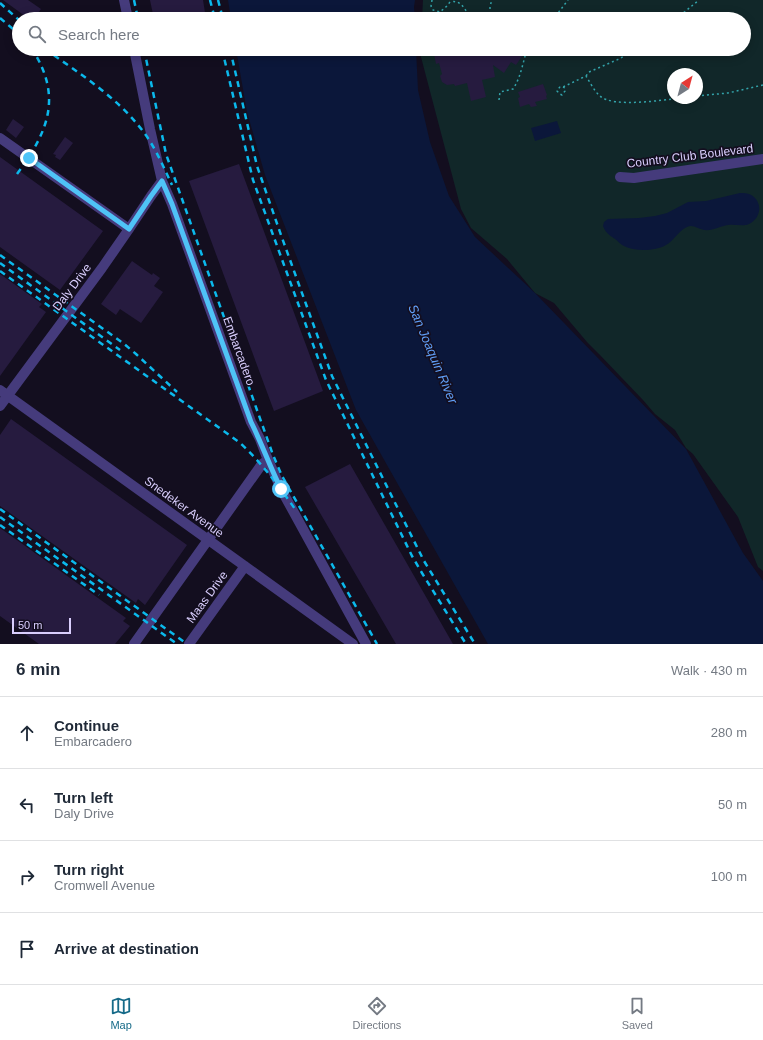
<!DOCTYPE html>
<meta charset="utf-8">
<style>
body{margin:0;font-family:Helvetica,sans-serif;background:#f6f6f7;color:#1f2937}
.compass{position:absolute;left:667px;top:68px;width:36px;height:36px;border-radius:50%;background:#fff;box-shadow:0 2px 10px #0003;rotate:36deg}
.scale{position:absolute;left:12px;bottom:10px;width:59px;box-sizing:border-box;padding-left:4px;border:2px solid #d9cefd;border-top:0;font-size:11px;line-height:14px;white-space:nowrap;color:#d9cefd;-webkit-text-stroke:3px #130e1f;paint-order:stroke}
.stop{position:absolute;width:12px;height:12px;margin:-9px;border:3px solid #4fc3f7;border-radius:50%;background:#fff}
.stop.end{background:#4fc3f7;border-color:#fff;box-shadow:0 1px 4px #0008}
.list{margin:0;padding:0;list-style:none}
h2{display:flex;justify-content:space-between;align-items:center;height:52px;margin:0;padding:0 16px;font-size:17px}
h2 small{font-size:13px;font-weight:400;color:#747a83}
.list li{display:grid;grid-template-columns:26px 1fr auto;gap:12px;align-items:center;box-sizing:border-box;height:72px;padding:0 16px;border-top:1px solid #e0e1e3}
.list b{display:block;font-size:15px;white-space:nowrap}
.list p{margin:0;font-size:13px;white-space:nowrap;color:#747a83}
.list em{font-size:13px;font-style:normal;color:#747a83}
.icon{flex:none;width:22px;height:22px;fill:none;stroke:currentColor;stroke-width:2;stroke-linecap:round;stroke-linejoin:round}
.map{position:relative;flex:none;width:763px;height:644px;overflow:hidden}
.search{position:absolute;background:#fff;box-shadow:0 2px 10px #0003;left:12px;right:12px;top:12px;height:44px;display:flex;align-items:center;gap:10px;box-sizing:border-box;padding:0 14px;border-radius:22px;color:#747a83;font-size:15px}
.sheet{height:340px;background:#fff}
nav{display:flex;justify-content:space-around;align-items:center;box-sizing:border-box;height:56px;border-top:1px solid #e0e1e3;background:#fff;font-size:11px;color:#747a83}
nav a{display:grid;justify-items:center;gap:2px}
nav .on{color:#166a88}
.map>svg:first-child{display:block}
</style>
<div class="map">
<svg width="763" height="644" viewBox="0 0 763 644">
<rect width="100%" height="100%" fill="#130e1f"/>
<path fill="#112729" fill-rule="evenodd" d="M423,0H763V571L758,567L738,517L693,454L686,448L675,430L655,414L643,400L599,354L587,342L554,303L535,293L507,259L471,228L461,209L421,57V49H744V19H422ZM673,74H697V98H673Z"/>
<path fill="#0b173a" d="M228,0H415L414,7L415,19H231Z
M236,49H416L418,90L430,142L449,196L475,237L535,293L686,449L743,553L763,581V644H488L356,410L265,175L247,112Z
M557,121L561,133L535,141L531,128Z
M740,193C744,193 750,193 754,197C763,205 760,219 749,224C743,227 735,224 728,225C720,226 713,231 704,230C698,229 693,224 687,227C678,231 674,241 666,245C656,251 635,252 624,246C621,245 618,241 615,239C609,235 605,232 603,226L604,222L608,219L639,218L655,216L667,213L688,202L706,201Z"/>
<path fill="#261b3f" d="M3,0H28L41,9L34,19H29Z
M150,0H203L206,19H154Z
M433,49H527L516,65L511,62L504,73L493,65L495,77L482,80L486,97L471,101L467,83L455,86L454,84L447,85L442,82L440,76L442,74L439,63L436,64Z
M543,84L547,95L546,96L547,99L535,102L537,106L531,107L529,104L520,107L518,98L520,97L518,92Z
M13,119L24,127L16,138L6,130Z
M65,137L73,143L60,160L55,157L56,155L53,154Z
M0,157L103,231L60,290L0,247Z
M239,164L323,391L274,411L189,181Z
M132,261L152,275L153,273L160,278L154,286L163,292L141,323L120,309L116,315L101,304Z
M0,274L42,304L39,307L46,312L0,376Z
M11,419L187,545L145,605L138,599L136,603L0,506V435Z
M350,464L453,644H396L305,487Z
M0,528L126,618L123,621L130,626L115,644H39L0,616Z"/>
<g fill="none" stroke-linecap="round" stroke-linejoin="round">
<path stroke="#33a4ab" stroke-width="1.5" stroke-dasharray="2 3" stroke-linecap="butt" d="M432,0L431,6L433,10L440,12L447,6L450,2C460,0 463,6 468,14L515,13L521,15L526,19
M490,14V6L492,0
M551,19L558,13L568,0
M676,19L699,0
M586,76L589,72L619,59L636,49
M563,87L565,88V91L562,95L560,94L557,91L558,89L560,87H563L586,76C590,82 594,91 600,96C613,108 663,100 680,98
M697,96L728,93L763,85
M499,100L500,92L513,89C521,77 523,62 527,49"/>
<path stroke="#453b7c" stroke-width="10" d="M124,0L128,19
M134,49L150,129L162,181L172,204L251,422L260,439L266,455L281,489L366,644
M0,138L129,229
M620,177L634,178L763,159
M0,390L353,644
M0,406L102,268L129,229L151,196L162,181
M134,644L262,464L268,460
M189,644L245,566"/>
<path stroke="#0bb9ec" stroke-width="2.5" stroke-dasharray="6 5" stroke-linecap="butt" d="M134,0L138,19
M210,0L215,19
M218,0L223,19
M0,3L19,20
M0,18L19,34
M45,49C80,74 119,98 145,134C156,149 164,168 172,185
M144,49L166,154L273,455L282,476L377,644
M222,49L253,180L326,380L412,556L422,573L466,644
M230,49L257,166L281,235L332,376L424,561L475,644
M17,174C48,132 63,97 32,49
M0,255L123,343L136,354L177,392
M0,263L120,350
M0,271L239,442C262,463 278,485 295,509
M0,509L187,644
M0,517L177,644
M0,525L99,595"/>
</g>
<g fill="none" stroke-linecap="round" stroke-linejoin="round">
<path stroke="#4fc3f7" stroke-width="5" d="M29,158L129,229L151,196L162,181L172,204L251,422C262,444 270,467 281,489"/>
</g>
<g text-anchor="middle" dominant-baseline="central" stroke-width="3.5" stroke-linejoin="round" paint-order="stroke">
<g font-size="12" fill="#d9cefd" stroke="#130e1f">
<text transform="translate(690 156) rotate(-7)">Country Club Boulevard</text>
<text transform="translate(72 287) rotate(-53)">Daly Drive</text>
<text transform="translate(239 351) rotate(70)">Embarcadero</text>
<text transform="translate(184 507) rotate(36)">Snedeker Avenue</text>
<text transform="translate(207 597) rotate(-54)">Maas Drive</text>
</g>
<g font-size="13" font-style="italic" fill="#619ff8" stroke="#130e1f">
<text transform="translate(433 354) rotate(67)">San Joaquin River</text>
</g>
</g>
</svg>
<svg class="compass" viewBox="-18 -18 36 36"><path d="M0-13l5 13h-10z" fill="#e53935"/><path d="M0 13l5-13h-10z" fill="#747a83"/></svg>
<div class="scale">50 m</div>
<div class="stop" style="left:281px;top:489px"></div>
<div class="stop end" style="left:29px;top:158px"></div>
<div class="search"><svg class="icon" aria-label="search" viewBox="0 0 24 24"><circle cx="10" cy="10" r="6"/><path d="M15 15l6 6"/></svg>Search here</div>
</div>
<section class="sheet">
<h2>6 min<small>Walk · 430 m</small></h2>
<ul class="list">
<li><svg class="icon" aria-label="ahead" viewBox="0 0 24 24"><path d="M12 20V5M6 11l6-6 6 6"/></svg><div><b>Continue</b><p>Embarcadero</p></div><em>280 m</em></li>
<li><svg class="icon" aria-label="left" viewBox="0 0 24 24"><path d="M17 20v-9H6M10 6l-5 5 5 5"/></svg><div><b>Turn left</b><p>Daly Drive</p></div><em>50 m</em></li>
<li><svg class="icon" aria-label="right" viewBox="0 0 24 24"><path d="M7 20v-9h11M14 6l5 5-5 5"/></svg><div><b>Turn right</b><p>Cromwell Avenue</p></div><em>100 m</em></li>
<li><svg class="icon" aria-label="arrive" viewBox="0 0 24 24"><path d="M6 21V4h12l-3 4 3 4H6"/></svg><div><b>Arrive at destination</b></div></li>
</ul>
</section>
<nav>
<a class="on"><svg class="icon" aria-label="map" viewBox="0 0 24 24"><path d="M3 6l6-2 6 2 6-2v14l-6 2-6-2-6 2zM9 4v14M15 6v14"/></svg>Map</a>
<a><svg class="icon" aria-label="directions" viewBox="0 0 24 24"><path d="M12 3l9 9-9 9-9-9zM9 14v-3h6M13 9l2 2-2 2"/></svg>Directions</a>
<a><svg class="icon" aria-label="saved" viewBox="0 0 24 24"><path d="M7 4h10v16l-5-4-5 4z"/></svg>Saved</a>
</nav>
